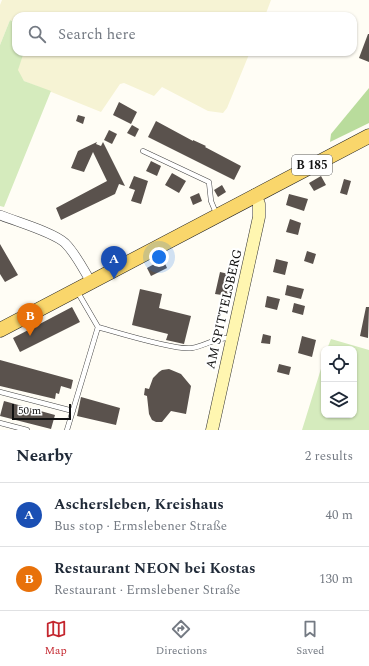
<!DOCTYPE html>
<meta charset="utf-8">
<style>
body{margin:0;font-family:Spectral,serif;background:#f2f2f3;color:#1f2937}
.controls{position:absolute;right:12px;bottom:12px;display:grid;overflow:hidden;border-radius:8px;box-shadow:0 1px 3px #0004}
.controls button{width:36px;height:36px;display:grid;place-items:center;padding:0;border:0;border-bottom:1px solid #e0e1e3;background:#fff;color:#1f2937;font:20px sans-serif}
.scale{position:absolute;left:12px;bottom:10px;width:59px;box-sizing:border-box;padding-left:4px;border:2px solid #111;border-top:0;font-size:11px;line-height:14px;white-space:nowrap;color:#111;-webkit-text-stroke:3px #fff;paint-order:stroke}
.you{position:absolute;left:159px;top:257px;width:14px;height:14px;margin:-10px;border:3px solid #fff;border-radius:50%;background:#1a73e8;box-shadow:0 0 0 6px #1a73e833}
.badge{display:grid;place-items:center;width:26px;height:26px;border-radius:50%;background:#c4262e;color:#fff;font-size:13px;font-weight:700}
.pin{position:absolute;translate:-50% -33px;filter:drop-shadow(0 1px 2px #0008)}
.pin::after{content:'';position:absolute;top:21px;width:14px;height:12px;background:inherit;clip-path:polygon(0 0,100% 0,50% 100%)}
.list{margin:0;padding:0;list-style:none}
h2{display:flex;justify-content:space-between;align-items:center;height:52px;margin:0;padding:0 16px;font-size:17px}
h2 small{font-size:13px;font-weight:400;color:#747a83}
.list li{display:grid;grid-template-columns:26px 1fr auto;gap:12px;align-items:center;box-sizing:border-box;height:64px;padding:0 16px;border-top:1px solid #e0e1e3}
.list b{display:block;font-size:15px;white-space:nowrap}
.list p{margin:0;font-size:13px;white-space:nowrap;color:#747a83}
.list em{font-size:13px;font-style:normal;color:#747a83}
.icon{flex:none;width:22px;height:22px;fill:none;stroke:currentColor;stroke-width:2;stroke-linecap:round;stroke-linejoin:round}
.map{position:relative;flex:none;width:369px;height:430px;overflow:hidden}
.search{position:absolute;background:#fff;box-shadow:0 1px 3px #0004;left:12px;right:12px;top:12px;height:44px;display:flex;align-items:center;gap:10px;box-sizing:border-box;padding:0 14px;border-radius:12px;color:#747a83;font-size:15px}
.sheet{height:180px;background:#fff}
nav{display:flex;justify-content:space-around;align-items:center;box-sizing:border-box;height:56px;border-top:1px solid #e0e1e3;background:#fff;font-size:11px;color:#747a83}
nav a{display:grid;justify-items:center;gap:2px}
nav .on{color:#c4262e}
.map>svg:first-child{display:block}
</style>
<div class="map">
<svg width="369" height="430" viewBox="0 0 369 430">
<rect width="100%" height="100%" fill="#fffdf5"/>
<path fill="#f6f3d4" d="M2,0H271L265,16H16V23L10,20L0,45V5Z
M24,52H250L227,108L223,113L208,111L162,87L154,96L124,83L120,84L101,112L24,81L17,70Z"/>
<path fill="#d5ebbd" d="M10,20L16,23V52H24L18,70L24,81L51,91L4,207L0,206V45Z
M331,339L369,350V430H302L324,359V415H354V349H327Z"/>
<path fill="#b9dc9c" d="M369,88V123L330,142L331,134Z"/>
<path fill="#5a524d" d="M368,34H369V62L359,58Z
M119,102L137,112L131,124L113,115Z
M78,115L85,117L83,124L76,121Z
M156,121L193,141V140L206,146L205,147L241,166L234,180L148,137Z
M132,125L139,129L135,137L127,133Z
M109,130L117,134L112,144L104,140Z
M97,142L96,144L101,146L103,142L125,186L119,184L115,194L61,220L56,208L107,181L93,152L84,172L71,168L78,151Z
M151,161L161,166L157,176L146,171Z
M172,173L186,181L179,193L165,185Z
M134,176L148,181L141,204L131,201L135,190L129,188Z
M321,176L326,185L314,191L309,183Z
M344,179L351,181L347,195L340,193Z
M222,185L226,192L218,197L214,190Z
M199,193L202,201L193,205L190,197Z
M289,194L308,199L304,211L286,205Z
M290,219L301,223L298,235L286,232Z
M0,244L18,275L5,282L0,274Z
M307,251L316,254L313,264L304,261Z
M163,259L167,268L151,276L147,268Z
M276,259L288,262L285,275L273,272Z
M220,272L233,275L229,296L215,294Z
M287,285L304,289L301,299L285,295Z
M140,289L162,294L159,308L191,316L184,344L166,340L168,334L132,325Z
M267,296L280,299L277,310L265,307Z
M294,303L305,306L303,315L292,312Z
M72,307L80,322L20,352L13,338Z
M366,307H369L368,338L360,336Z
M263,334L271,336L270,344L261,343Z
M302,336L316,340L312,357L298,353Z
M0,360L73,380L71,389L61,386L59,394L56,393L55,399L0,386Z
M279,364L291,367L289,375L277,372Z
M169,369L181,374L191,386L186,414L171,411L162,422H156L152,420L149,414L147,396L144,395L145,388L149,389L153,378L159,372L162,370Z
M81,397L120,408L116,425L77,416Z
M4,401L55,415L51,429L0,416Z"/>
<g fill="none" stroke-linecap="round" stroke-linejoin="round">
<g stroke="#444" stroke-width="5.5">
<path id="service" d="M143,151L209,182L211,201L216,213
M77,291L98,327C116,332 177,351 192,348C205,346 216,337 231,338
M0,392L73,411
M0,423L27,430
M67,430L98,327"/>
</g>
<g stroke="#444" stroke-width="10">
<path id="minor" d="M0,215C17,222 53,232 65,243C76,254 83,269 91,282"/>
</g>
<g stroke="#333" stroke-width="13">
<path id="secondary" d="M212,430L259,217V204L255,195"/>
</g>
<g stroke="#222" stroke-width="15">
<path id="primary" d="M0,330L369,136"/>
</g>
<use href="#service" stroke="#fff" stroke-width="4.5"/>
<use href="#minor" stroke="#fff" stroke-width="9"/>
<use href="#secondary" stroke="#fff6b0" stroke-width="12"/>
<use href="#primary" stroke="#f9d66b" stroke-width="14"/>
</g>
<g text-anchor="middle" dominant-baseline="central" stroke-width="4" stroke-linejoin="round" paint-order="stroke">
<rect fill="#fff" stroke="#585858" stroke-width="1" x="292" y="155" width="40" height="20" rx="3"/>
<g font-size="12" font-weight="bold" fill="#111">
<text x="312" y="165">B 185</text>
</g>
<g font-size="13" fill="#111" stroke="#fff">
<text transform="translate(224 309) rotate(-77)">AM SPITTELSBERG</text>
</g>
</g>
</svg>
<div class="controls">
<button><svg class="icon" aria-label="locate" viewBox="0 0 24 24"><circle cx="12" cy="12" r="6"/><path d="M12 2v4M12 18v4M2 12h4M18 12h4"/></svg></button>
<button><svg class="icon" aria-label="layers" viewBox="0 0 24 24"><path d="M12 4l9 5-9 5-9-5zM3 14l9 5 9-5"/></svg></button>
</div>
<div class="scale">50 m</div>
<div class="you"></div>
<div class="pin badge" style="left:114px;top:279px;background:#1a4fb4">A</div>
<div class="pin badge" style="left:30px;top:336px;background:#e8710a">B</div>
<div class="search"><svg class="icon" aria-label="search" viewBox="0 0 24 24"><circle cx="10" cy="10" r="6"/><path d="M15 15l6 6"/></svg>Search here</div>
</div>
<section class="sheet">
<h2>Nearby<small>2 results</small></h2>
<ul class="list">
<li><span class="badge" style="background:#1a4fb4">A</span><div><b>Aschersleben, Kreishaus</b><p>Bus stop · Ermslebener Straße</p></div><em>40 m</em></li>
<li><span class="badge" style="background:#e8710a">B</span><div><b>Restaurant NEON bei Kostas</b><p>Restaurant · Ermslebener Straße</p></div><em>130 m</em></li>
</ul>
</section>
<nav>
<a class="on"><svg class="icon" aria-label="map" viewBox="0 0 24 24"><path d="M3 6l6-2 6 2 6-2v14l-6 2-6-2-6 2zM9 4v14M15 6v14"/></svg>Map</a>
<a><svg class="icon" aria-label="directions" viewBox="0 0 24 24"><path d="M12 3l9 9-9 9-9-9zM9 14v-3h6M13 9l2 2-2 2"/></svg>Directions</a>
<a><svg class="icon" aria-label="saved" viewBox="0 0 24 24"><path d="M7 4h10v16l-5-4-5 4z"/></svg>Saved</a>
</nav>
